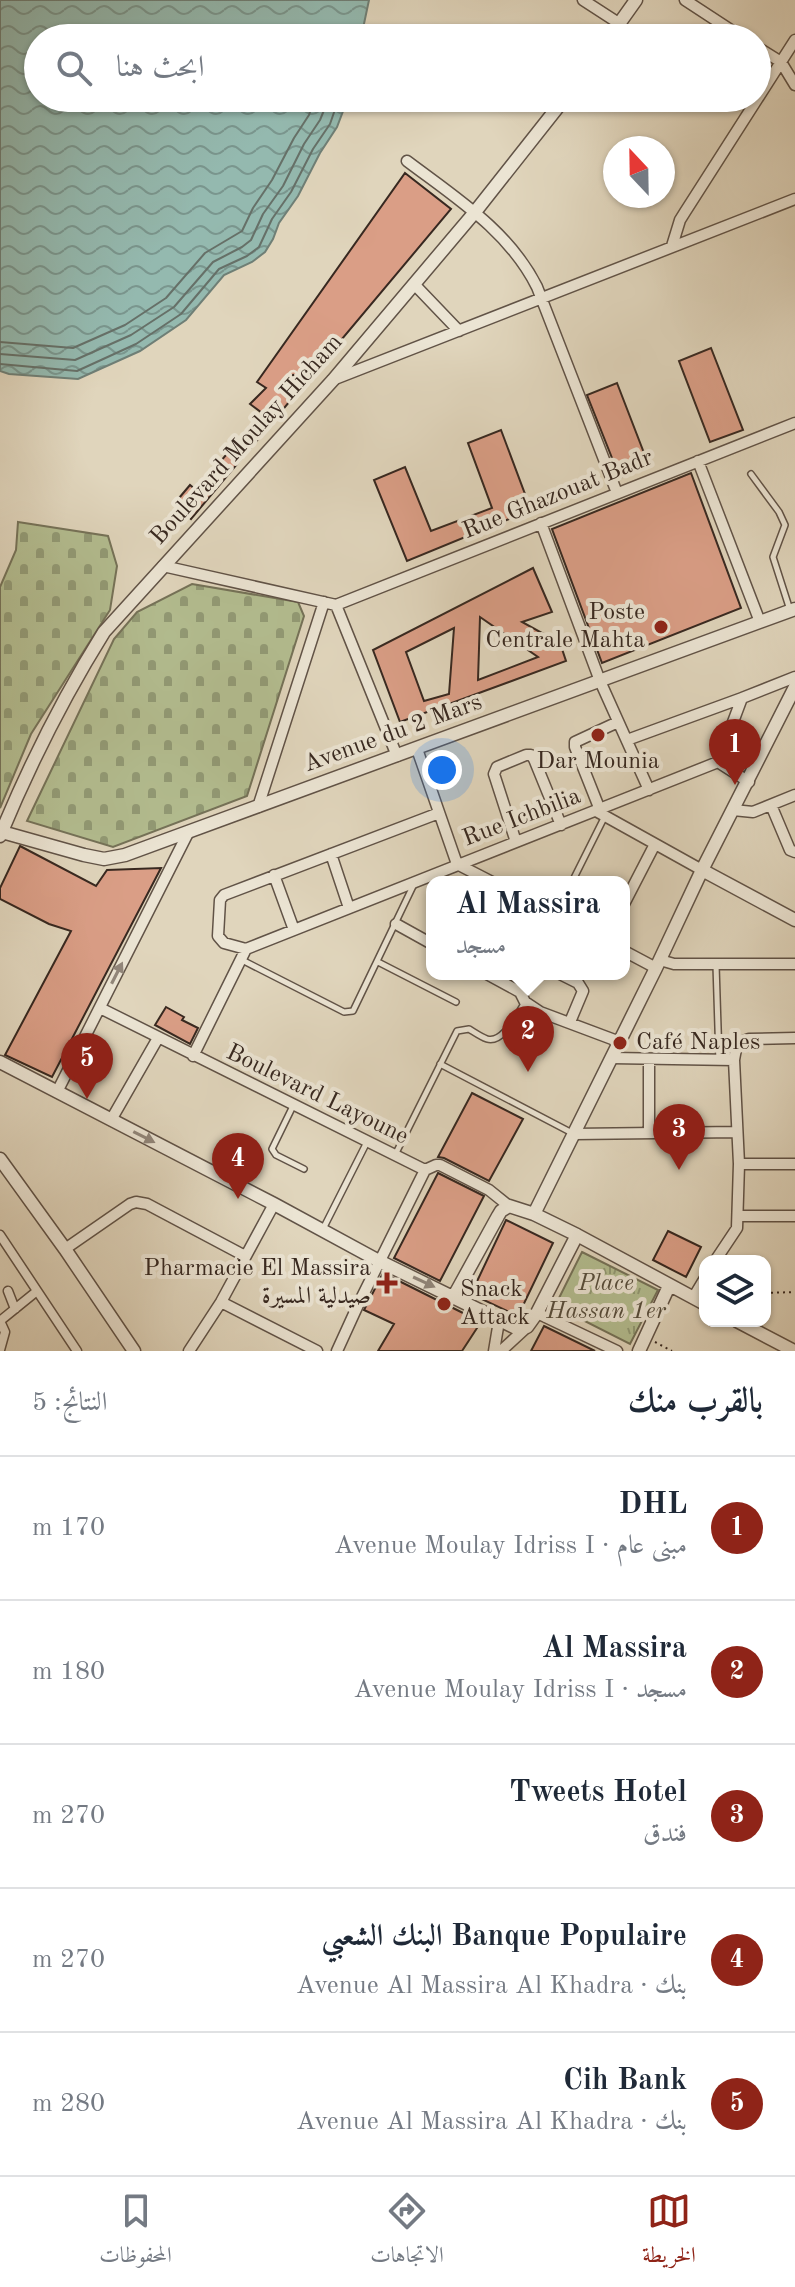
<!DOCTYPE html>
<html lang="ar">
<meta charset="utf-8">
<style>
body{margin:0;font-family:"Old Standard TT",Amiri,serif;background:#f2f2f3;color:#1f2937;direction:rtl}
.controls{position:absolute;right:24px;bottom:24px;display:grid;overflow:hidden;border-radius:16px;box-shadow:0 2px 6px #0004}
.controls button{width:72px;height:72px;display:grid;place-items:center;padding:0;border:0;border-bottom:2px solid #e0e1e3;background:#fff;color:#1f2937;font:40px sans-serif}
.compass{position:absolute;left:603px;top:136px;width:72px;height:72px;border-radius:50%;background:#fff;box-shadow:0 2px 6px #0004;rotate:338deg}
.you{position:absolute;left:442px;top:770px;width:28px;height:28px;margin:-20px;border:6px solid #fff;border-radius:50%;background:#1a73e8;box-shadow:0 0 0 12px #1a73e833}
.badge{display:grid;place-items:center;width:52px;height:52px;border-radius:50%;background:#8f2418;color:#fff;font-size:26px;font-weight:700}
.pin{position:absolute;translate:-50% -66px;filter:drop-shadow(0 2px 4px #0008)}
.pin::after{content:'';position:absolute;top:42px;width:28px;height:24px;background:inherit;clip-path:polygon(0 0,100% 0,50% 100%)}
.popup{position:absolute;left:426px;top:876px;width:204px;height:104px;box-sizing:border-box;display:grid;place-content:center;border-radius:16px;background:#fff;filter:drop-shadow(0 2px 6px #0005);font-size:26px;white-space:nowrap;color:#747a83}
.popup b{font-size:30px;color:#1f2937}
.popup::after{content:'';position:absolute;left:50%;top:100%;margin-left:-16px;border:16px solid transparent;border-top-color:#fff}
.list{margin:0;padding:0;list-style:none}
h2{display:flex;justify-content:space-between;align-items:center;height:104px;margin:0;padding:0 32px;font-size:34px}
h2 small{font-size:26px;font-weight:400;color:#747a83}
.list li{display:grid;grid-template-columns:52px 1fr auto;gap:24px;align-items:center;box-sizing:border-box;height:144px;padding:0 32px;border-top:2px solid #e0e1e3}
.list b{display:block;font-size:30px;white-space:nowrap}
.list p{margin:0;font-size:26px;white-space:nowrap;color:#747a83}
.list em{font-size:26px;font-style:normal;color:#747a83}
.icon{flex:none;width:44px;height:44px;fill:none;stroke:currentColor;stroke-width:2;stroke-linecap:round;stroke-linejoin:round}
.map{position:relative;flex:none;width:795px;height:1351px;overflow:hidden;direction:ltr}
.search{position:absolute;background:#fff;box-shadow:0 2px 6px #0004;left:24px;right:24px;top:24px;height:88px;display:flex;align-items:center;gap:20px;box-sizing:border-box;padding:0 28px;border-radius:44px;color:#747a83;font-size:30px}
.sheet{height:824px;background:#fff}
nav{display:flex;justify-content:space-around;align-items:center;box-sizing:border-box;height:112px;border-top:2px solid #e0e1e3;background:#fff;font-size:22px;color:#747a83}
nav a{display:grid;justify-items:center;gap:4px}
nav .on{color:#8f2418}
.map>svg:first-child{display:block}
</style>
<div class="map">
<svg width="795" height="1351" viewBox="0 0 795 1351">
<defs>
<pattern id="cemetery-stones" width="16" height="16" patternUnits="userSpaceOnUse" patternTransform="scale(2)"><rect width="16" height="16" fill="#b3bd90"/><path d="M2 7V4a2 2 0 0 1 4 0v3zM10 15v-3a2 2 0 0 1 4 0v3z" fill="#929a75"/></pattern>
<pattern id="park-tufts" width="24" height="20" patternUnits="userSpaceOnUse" patternTransform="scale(2)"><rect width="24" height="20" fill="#b3bd90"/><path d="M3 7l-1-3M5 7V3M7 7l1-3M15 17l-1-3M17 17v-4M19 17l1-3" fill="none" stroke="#929a75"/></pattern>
<pattern id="water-waves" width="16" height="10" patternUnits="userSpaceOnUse" patternTransform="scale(2)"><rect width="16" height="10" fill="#94b9af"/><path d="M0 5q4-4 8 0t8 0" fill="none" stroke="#7a968e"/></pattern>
</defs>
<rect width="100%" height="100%" fill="#e0d5bc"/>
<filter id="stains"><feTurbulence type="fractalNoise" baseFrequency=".0025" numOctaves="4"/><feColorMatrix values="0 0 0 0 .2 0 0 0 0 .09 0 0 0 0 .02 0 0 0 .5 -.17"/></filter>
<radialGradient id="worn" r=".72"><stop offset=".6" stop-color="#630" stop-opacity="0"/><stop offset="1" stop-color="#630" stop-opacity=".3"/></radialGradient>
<path fill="url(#cemetery-stones)" stroke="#757258" stroke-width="2" d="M18,522L108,536L117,566L110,610L31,734L0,808V587L16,550Z
M192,584L298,602L304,616L247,796L113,847L27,821L114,639L137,612Z"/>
<path fill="url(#park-tufts)" stroke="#757258" stroke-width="2" d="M582,1252L658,1290L630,1344L555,1306Z"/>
<path fill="url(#water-waves)" stroke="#6f7f76" stroke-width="2" d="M0,0H369L361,38H38V98H348L337,127L320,153L298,196L279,223L273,239L265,252L252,262L224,275L186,320L140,351L78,379L9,374L0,371Z"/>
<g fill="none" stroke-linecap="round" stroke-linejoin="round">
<path stroke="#667068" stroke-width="2" d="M0,342L73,348L125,325L166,298L205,253L242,231L253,208L272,180L294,138L309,115L315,98
M0,354L75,360L131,335L174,307L213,262L242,247L251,240L263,214L283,186L304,144L320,120L329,98
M0,364L77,371L136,344L181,314L219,269L247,256L259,247L272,219L291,192L313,149L330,124L339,98"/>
</g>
<path fill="#da9e86" stroke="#372820" stroke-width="2" fill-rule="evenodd" d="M405,173L451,209L191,519L174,504L190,485L196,490L262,413L250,404L266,388L257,382Z
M711,348L743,430L710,442L679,361Z
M617,383L649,466L620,478L587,395Z
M501,430L531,510L407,561L374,480L405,467L431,531L492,508L468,443Z
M691,473L741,608L602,663L552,529Z
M533,568L552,612L522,622L560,643L566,661L400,722L373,650ZM480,617L538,657L478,680ZM454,628L449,694L424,701L406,652Z
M20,846L96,886L107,870L161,868L52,1077L5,1055L71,931L49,924L0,899V888Z
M166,1007L184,1017L182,1020L198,1028L190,1044L155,1025Z
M472,1093L523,1119L489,1181L444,1158L438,1157Z
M438,1173L484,1196L440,1281L394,1258Z
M506,1220L553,1243L518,1316L471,1294Z
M668,1231L701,1247L686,1277L653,1260Z
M383,1273L481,1322L462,1351H378L394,1324L364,1310Z
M544,1326L595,1351H531Z"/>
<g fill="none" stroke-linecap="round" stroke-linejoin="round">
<g stroke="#615347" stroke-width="8">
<path id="service" d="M751,474L779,512L785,525L773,557L790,610
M572,882L605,816
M242,960L344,1012L353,1011L415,882
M378,962L456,1002
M716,965L719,1059
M440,1064L574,1134
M293,1106L272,1149L276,1155L304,1169
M395,1155L457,1031L469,1029C474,1032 481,1037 487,1039C503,1044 517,1014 524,1004
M323,1229L367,1142"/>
</g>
<g stroke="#615347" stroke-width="11">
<path id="pedestrian" d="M0,1235L77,1351
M8,1291L15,1309
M0,1350L5,1332L0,1321L37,1291"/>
</g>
<g stroke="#615347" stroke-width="13">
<path id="minor" d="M583,0L620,24
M685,0L743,38
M757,47L781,62L795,85
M407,161C456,198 509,231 537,287L617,493
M672,246L680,220L685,212L795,40
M414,284L459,331
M335,379L795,199
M698,461L760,622
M541,523L600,681L649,790
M163,566L336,605L397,756
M336,605L795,423
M627,740L742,698
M417,749L457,864L492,882
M718,762L749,782
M771,805L790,850L795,852
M258,807L324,602
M600,810L575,747V742L618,722
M733,810L753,812L795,795
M596,811L702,870
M516,842L494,774L497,767L526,755H531L534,759L561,825
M331,854L349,908
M274,875L294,930
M624,904L655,844
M396,924L432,944
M246,949L224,943L218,936L220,900L224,895L439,813
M624,951L656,968
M660,960L674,964H795
M487,974L520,992L530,974
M560,974L578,983L583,991L570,1022
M520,992L525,1002L540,1012L620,1042
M100,1008L425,1170L358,1305L337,1351
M193,1056L246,949L718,762L742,698L795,677
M612,1058L734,1060
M649,1059V1133
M57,1092L188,833
M111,1120L158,1038
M574,1134L737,1132
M739,1164H795
M425,1170L436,1165H440L489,1190L509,1206
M738,1216H795
M65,1249L130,1204L136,1202L147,1204L245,1256
M715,1261L737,1228L739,1164L734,1060C736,1048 736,1043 749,1039L795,1038
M693,1298L705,1278
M221,1302L317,1351
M537,1313L617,1351
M189,1351L221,1302L274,1204
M494,1351L499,1321
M501,1351L527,1327"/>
</g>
<g stroke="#615347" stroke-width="15">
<path id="tertiary" d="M609,38L636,0
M2,832L84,855L104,859L125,855L795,609
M0,836C29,766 64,696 104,632L333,380L475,212L565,98
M702,870L795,920
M0,1062L274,1204L379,1261L516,1328L527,1327L537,1313L577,1235
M0,1159L65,1249L134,1351
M534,1214L656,968L702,870L795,687
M454,1296L498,1216L501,1211L509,1206L534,1214L577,1235L705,1304
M737,1321L794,1351
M639,1351L669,1286"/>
</g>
<path stroke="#372820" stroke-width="2" stroke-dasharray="2 4" stroke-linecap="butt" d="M765,1293L795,1292
M655,1342L672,1351"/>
<use href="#service" stroke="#ebe4d3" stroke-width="5"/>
<use href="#pedestrian" stroke="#ebe4d3" stroke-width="8"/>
<use href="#minor" stroke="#ebe4d3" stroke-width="10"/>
<use href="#tertiary" stroke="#ebe4d3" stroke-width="12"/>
</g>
<defs><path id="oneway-solid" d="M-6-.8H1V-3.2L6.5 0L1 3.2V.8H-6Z" transform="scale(2)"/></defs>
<g fill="#91867a">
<use href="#oneway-solid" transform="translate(117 973) rotate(-63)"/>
<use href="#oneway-solid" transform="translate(144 1137) rotate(27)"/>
<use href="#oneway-solid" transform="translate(424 1282) rotate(25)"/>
</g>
<g fill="#8f2418" stroke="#ebe4d3" stroke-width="3">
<circle cx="661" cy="627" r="8"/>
<circle cx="598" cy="735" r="8"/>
<circle cx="620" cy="1043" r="8"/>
<path d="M383 1271h8v8h8v8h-8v8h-8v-8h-8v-8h8z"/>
<circle cx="444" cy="1304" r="8"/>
</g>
<g text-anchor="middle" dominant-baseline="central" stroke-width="8" stroke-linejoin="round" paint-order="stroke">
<g font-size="24" fill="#372820" stroke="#ebe4d3">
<text transform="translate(247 440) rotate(-48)">Boulevard Moulay Hicham</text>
<text transform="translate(558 495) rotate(-22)">Rue Ghazouat Badr</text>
<text transform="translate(393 734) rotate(-20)">Avenue du 2 Mars</text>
<text transform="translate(522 818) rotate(-21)">Rue Ichbilia</text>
<text transform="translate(317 1095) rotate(26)">Boulevard Layoune</text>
</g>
<g font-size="24" fill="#372820" stroke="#ebe4d3" text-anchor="end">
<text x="645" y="613">Poste<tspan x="645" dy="28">Centrale Mahta</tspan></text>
<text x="598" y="762" text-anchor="middle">Dar Mounia</text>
<text x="636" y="1043" text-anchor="start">Café Naples</text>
<text x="371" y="1269">Pharmacie El Massira<tspan x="371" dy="28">صيدلية المسيرة</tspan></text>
<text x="460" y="1290" text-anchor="start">Snack<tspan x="460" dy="28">Attack</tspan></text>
</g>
<g font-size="24" font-style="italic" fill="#564d3c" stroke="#ebe4d3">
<text x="606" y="1284">Place<tspan x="606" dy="28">Hassan 1er</tspan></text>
</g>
</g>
<rect width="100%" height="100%" filter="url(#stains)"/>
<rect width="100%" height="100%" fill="url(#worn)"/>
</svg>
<div class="controls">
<button><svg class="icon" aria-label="layers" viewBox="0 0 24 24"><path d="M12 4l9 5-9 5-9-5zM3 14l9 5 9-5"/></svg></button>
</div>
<svg class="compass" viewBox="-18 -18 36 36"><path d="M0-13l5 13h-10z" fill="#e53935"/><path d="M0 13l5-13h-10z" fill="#747a83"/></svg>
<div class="you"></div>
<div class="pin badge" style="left:735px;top:785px">1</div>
<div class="pin badge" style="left:528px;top:1072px">2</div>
<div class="popup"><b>Al Massira</b>مسجد</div>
<div class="pin badge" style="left:679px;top:1170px">3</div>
<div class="pin badge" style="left:238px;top:1199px">4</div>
<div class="pin badge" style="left:87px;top:1099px">5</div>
<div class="search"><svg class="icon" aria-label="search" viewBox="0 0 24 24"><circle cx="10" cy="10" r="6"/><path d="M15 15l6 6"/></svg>ابحث هنا</div>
</div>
<section class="sheet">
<h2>بالقرب منك<small>النتائج: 5</small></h2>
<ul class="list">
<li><span class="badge">1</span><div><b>DHL</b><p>مبنى عام · Avenue Moulay Idriss I</p></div><em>170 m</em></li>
<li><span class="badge">2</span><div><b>Al Massira</b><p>مسجد · Avenue Moulay Idriss I</p></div><em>180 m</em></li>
<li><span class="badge">3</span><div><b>Tweets Hotel</b><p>فندق</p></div><em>270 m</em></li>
<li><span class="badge">4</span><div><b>Banque Populaire البنك الشعبي</b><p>بنك · Avenue Al Massira Al Khadra</p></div><em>270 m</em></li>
<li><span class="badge">5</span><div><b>Cih Bank</b><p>بنك · Avenue Al Massira Al Khadra</p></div><em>280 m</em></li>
</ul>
</section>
<nav>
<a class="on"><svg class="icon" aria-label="map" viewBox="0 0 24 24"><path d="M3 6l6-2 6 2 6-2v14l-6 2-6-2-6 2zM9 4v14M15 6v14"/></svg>الخريطة</a>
<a><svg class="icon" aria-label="directions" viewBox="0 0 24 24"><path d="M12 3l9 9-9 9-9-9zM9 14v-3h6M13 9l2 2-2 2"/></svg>الاتجاهات</a>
<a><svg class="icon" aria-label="saved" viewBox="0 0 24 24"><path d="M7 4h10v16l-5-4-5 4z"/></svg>المحفوظات</a>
</nav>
